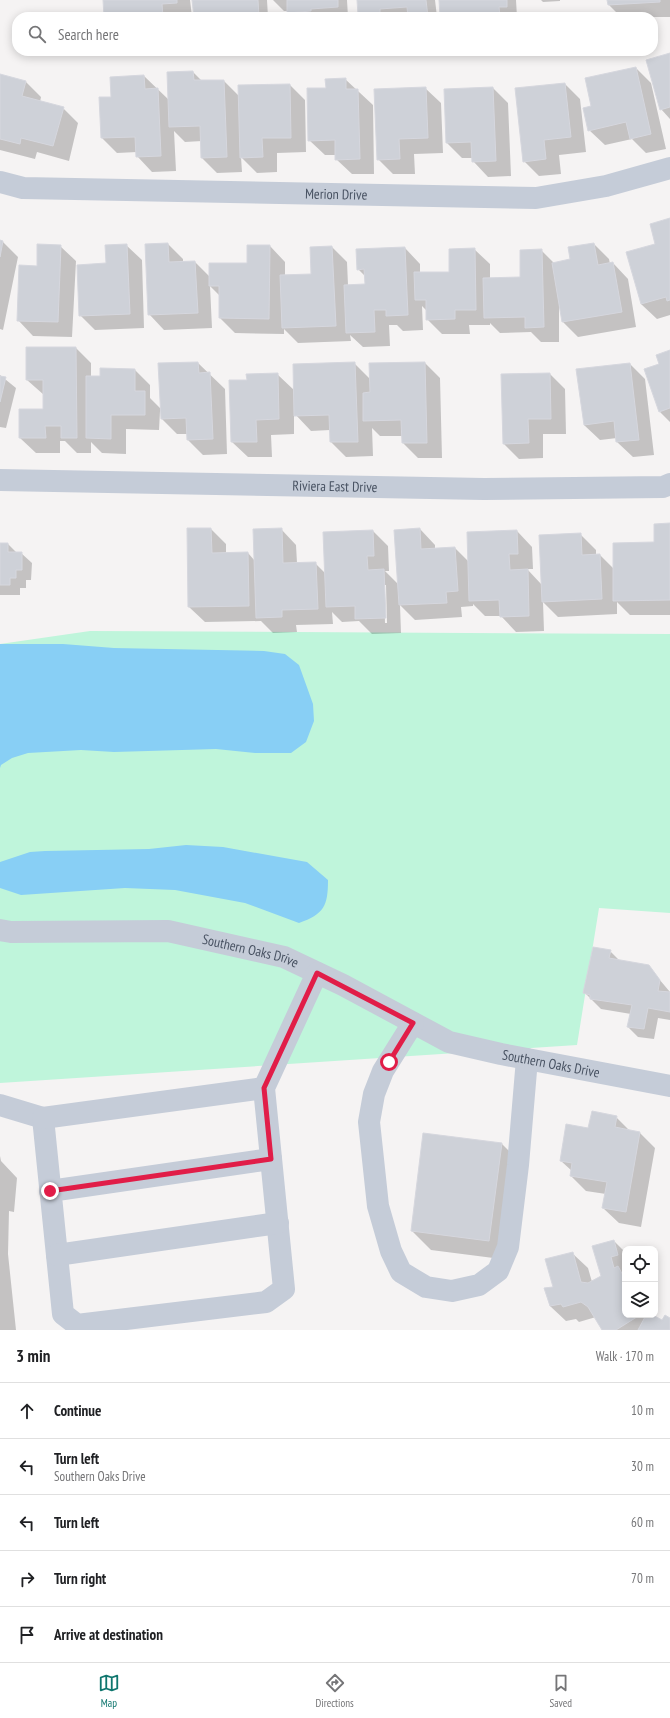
<!DOCTYPE html>
<meta charset="utf-8">
<style>
body{margin:0;font-family:"PT Sans Narrow",sans-serif;background:#f2f2f2;color:#202124}
.controls{position:absolute;right:12px;bottom:12px;display:grid;overflow:hidden;border-radius:8px;box-shadow:0 2px 10px #0003}
.controls button{width:36px;height:36px;display:grid;place-items:center;padding:0;border:0;border-bottom:1px solid #e0e0e0;background:#fff;color:#202124;font:20px sans-serif}
.stop{position:absolute;width:12px;height:12px;margin:-9px;border:3px solid #e11d48;border-radius:50%;background:#fff}
.stop.end{background:#e11d48;border-color:#fff;box-shadow:0 1px 4px #0008}
.list{margin:0;padding:0;list-style:none}
h2{display:flex;justify-content:space-between;align-items:center;height:52px;margin:0;padding:0 16px;font-size:17px}
h2 small{font-size:13px;font-weight:400;color:#757577}
.list li{display:grid;grid-template-columns:26px 1fr auto;gap:12px;align-items:center;box-sizing:border-box;height:56px;padding:0 16px;border-top:1px solid #e0e0e0}
.list b{display:block;font-size:15px;white-space:nowrap}
.list p{margin:0;font-size:13px;white-space:nowrap;color:#757577}
.list em{font-size:13px;font-style:normal;color:#757577}
.icon{flex:none;width:22px;height:22px;fill:none;stroke:currentColor;stroke-width:2;stroke-linecap:round;stroke-linejoin:round}
.map{position:relative;flex:none;width:670px;height:1330px;overflow:hidden}
.search{position:absolute;background:#fff;box-shadow:0 2px 10px #0003;left:12px;right:12px;top:12px;height:44px;display:flex;align-items:center;gap:10px;box-sizing:border-box;padding:0 14px;border-radius:16px;color:#757577;font-size:15px}
.sheet{height:332px;background:#fff}
nav{display:flex;justify-content:space-around;align-items:center;box-sizing:border-box;height:56px;border-top:1px solid #e0e0e0;background:#fff;font-size:11px;color:#757577}
nav a{display:grid;justify-items:center;gap:2px}
nav .on{color:#0f766e}
.map>svg:first-child{display:block}
</style>
<div class="map">
<svg width="670" height="1330" viewBox="0 0 670 1330">
<rect width="100%" height="100%" fill="#f5f3f3"/>
<path fill="#bff5db" d="M90,631L670,634V913L599,908L577,1045L0,1083V644Z"/>
<path fill="#88cff5" d="M0,644H63L114,648L264,651L285,654L299,665L313,704L314,721L306,742L291,753H255L216,749L114,752L81,750L28,753L12,758L1,765L0,768Z
M186,845L223,847L307,862L328,880C328,906 324,914 299,923L245,903L175,890L125,888L21,895L0,888V862L30,852L45,851L149,849Z"/>
<path fill="#0003" fill-rule="evenodd" d="M104,0H190L192,17H105Z
M193,0H267L268,17H195Z
M273,0H347L348,17H292L288,11H284Z
M358,0H435L437,17H361L359,15Z
M440,0H516L517,17H441Z
M541,0H560V1L543,2Z
M608,0H670V17H621L609,5Z
M670,54V119L661,109Z
M636,68L651,83L666,149L646,153L632,139L605,145L589,130L592,106Z
M193,72L202,81H224L239,96L290,85L305,100L306,152L277,153V172L257,173L241,157L242,172L217,173L202,158V141L185,142L174,131L176,171L152,172L137,156V152L117,153L102,138L112,98L144,76L169,100Z
M0,75L26,82L41,97L40,102L63,108L78,123L69,161L37,152L35,159L0,150Z
M345,79L373,105L374,174H352L336,159V155H325L309,140Z
M565,84L580,99L586,152L559,155L561,174L539,176L524,161Z
M425,88L441,103L443,153L414,154L415,174H393L378,159Z
M493,88L508,103L511,176L488,177L473,161V158H462L447,143Z
M670,219V315L657,319L641,304L656,245Z
M0,241L3,242L18,257L3,330L0,329Z
M168,244L183,259V263L195,262L210,277L248,264L270,246L285,262V276L312,275L332,247L347,262L348,285H366L365,276L358,269L405,248L420,264V273H450L474,249L490,264V278H521L541,250L554,263L571,260L594,244L609,259L610,264L613,263L628,279L636,327L578,337L563,322L559,298V342H541L531,332L500,333L490,323V325H469L470,334H442L427,319V311L422,306L423,330L403,331L397,325H389L390,346L363,347L350,335L351,341L298,343L284,329V334L235,333L220,318V296L210,286L212,328L164,330L149,314Z
M126,245L142,260L144,328L95,330L80,315L107,264Z
M60,246L76,261L72,337L33,336L18,320L38,267Z
M27,348H76L91,363V377H101L135,370L150,385V398L161,409L198,363L225,389L227,454L203,455L188,440L187,434H177L162,419L161,411H160L159,430L126,429V454L102,453L91,442V453H77L65,441H60V453H36L20,438L44,410V395L27,380Z
M670,351V422L660,412L646,369L660,364Z
M354,363L370,379L425,363L440,378L442,458H418L403,443V436H380L372,428L373,456L346,457L331,442L330,430L311,431L294,413V434L271,435L272,457H248L232,442L248,381L277,374L295,391Z
M630,364L645,379L654,455L633,457L617,442V438L600,440L584,425Z
M550,374L565,389L566,434H543V458L519,459L504,444Z
M0,375L16,388L6,428L0,427Z
M670,524V615H630L617,602V614L558,617L543,602L544,631L516,632L501,616H485L473,604V606L461,607L462,617L415,620L400,605L401,633L372,634L359,621L342,622L332,612L333,624L296,625L297,632L273,633L261,621L205,622L189,607L211,529L226,544V554L248,553L255,561L281,529L296,545L297,563H315L325,573L324,533L373,531L388,546L389,571H385L399,585L420,529L435,545V549L455,548L469,562L517,531L532,547L533,569H527L542,585L580,534L596,550V555H600L614,569L655,543ZM384,585H386L387,623H385Z
M0,544H8L17,553H21L32,563L31,580H26V588H20V595H0Z
M610,951L621,962L648,966L670,992V1020L658,1018L654,1039L638,1037L628,1027L631,1014L601,1009L584,992Z
M616,1117L630,1131L640,1133L655,1148L641,1227L619,1223L603,1208L606,1194L586,1191L571,1176L572,1171L561,1161Z
M502,1144L521,1163L509,1260L431,1250L412,1231Z
M0,1156L1,1161L17,1178L14,1212L9,1211L8,1254L16,1330H0Z
M614,1241L625,1252V1315H651L663,1322L670,1319V1330H603L596,1317L579,1322L576,1319L566,1321L550,1306L546,1289L554,1287L572,1253L588,1268L592,1282L602,1277Z"/>
<path fill="#ced1d8" stroke="#d6d7de" d="M103,0H177V3L162,4L163,17H104Z
M192,0H258L259,17H194Z
M287,0H338V7L311,9V11L287,13Z
M357,0H426L428,17H408L407,7L380,9V14L358,15Z
M439,0H507V7H499L500,17H440Z
M607,0H660V2L608,5Z
M670,53V107L660,110L646,60Z
M636,67L651,134L630,139L626,122L588,131L583,108L591,106L585,78Z
M193,71L194,80H224L227,157L201,158L200,126L169,127L167,72Z
M0,74L26,81L22,96L64,107L53,146L21,138L20,144L0,139Z
M144,75L145,89L158,88L161,156L136,157L135,137L101,138L99,97H111L110,77Z
M346,78V89H358L360,159L335,160V140L308,141L307,88H326L325,79Z
M565,83L571,137L544,140L546,159L523,162L515,88Z
M290,84L291,138H262L263,157L240,158L238,85Z
M426,87L428,138L399,139L400,159L377,160L374,89Z
M493,87L496,161L472,162L471,142L446,143L444,89Z
M670,218V300L667,301L666,297L641,304L626,252L655,244L650,224Z
M0,240L3,241L0,257Z
M168,243L169,262L195,261L198,313L148,315L145,244Z
M594,243L598,265L613,262L622,312L562,322L552,263L570,259L568,247Z
M37,244L61,245L58,322L17,321L19,265L37,266Z
M127,244L130,314L79,316L77,265L106,263L105,245Z
M247,245H270L269,319L219,318V286H209V263H247Z
M332,246L336,326L282,328L280,275L311,274L310,247Z
M405,247L408,315L386,316V310H374L375,332L346,333L344,285L365,284L364,269L357,270L356,249Z
M475,248L476,310H455V319L426,320V300H415L414,272H449V249Z
M542,249L544,327L525,328V317L484,318L483,278L520,277V250Z
M26,347H76L77,438H61V426H45L46,438H19V409H43V380H26Z
M670,350V408L659,412L644,369L659,364L656,355Z
M198,362L199,373L210,372L213,439L187,440L186,418L161,419L158,363Z
M355,362L358,442H330L329,415L294,416L293,364Z
M425,362L427,443H402L401,420L363,421V393L370,392L369,363Z
M630,363L639,440L616,442L614,421L584,425L576,369Z
M100,368L135,369V391H145V415H111V439L86,438V376H100Z
M278,373L279,419L256,420L257,442H231L229,380H247L246,374Z
M550,373L551,419H528L529,443L503,444L501,374Z
M0,376L6,377L0,402Z
M670,523V600L613,601V543L654,542V524Z
M187,528H211L212,553L248,552L249,606L188,607Z
M282,528L283,563L316,562L318,609L282,610V617L256,618L253,529Z
M420,528L421,549L455,547L458,591L446,592L447,603L399,605L394,530Z
M373,530L374,556H367L368,570L384,569L386,618L355,619V606L326,607L323,532Z
M517,530L518,554H509L510,570L528,569L529,616L500,617L499,600L469,601L467,532Z
M581,533L582,555L600,554L602,599L542,602L539,535Z
M0,543H8V552H22V570H16V578H10V585H0Z
M593,947L611,950L609,958L649,965L660,980L658,991L670,992V1012L648,1008L644,1029L627,1027L632,1005L590,999V995L583,993Z
M592,1111L617,1116L615,1127L640,1132L626,1212L602,1208L607,1182L570,1176L572,1163L560,1161L566,1124L588,1128Z
M423,1133L502,1143L489,1241L411,1231Z
M614,1240L618,1255L611,1257L614,1268L618,1266L625,1279V1315H640L616,1330H602L588,1307L581,1302L563,1307L561,1304L550,1306L544,1288L553,1287L545,1259L573,1252L581,1282L588,1283L601,1276L592,1246Z
M646,1315H653L662,1320L665,1315L670,1318V1330H638Z"/>
<g fill="none" stroke-linecap="round" stroke-linejoin="round">
<g stroke="#c5ccd8" stroke-width="22">
<path id="s1" d="M0,182L23,188L536,198L606,186L670,168"/>
<path id="s2" d="M0,480L484,489L663,487L670,484"/>
<path id="s3" d="M0,930L11,932L168,931L284,957L343,985L449,1042L501,1054L670,1086"/>
<path d="M413,1023L383,1071L374,1094L369,1122L378,1206L391,1251L401,1272L426,1287L452,1291L479,1285L498,1271L508,1247L518,1165L527,1059"/>
<path d="M0,1105L43,1118L63,1314L77,1325L266,1302L284,1289L264,1088L317,973"/>
<path d="M43,1118L264,1088"/>
<path d="M50,1191L271,1159"/>
<path d="M57,1255L278,1223"/>
</g>
</g>
<g fill="none" stroke-linecap="round" stroke-linejoin="round">
<path stroke="#e11d48" stroke-width="5" d="M50,1191L271,1159L264,1088L317,973L413,1023L389,1062"/>
</g>
<g text-anchor="middle" dominant-baseline="central" stroke-width="3" stroke-linejoin="round" paint-order="stroke">
<g font-size="14" fill="#485262" stroke="#fff">
<text stroke="none"><textPath href="#s1" startOffset="337">Merion Drive</textPath></text>
<text stroke="none"><textPath href="#s2" startOffset="335">Riviera East Drive</textPath></text>
<text stroke="none"><textPath href="#s3" startOffset="253">Southern Oaks Drive</textPath></text>
<text stroke="none"><textPath href="#s3" startOffset="577">Southern Oaks Drive</textPath></text>
</g>
</g>
</svg>
<div class="controls">
<button><svg class="icon" aria-label="locate" viewBox="0 0 24 24"><circle cx="12" cy="12" r="6"/><path d="M12 2v4M12 18v4M2 12h4M18 12h4"/></svg></button>
<button><svg class="icon" aria-label="layers" viewBox="0 0 24 24"><path d="M12 4l9 5-9 5-9-5zM3 14l9 5 9-5"/></svg></button>
</div>
<div class="stop" style="left:389px;top:1062px"></div>
<div class="stop end" style="left:50px;top:1191px"></div>
<div class="search"><svg class="icon" aria-label="search" viewBox="0 0 24 24"><circle cx="10" cy="10" r="6"/><path d="M15 15l6 6"/></svg>Search here</div>
</div>
<section class="sheet">
<h2>3 min<small>Walk · 170 m</small></h2>
<ul class="list">
<li><svg class="icon" aria-label="ahead" viewBox="0 0 24 24"><path d="M12 20V5M6 11l6-6 6 6"/></svg><div><b>Continue</b></div><em>10 m</em></li>
<li><svg class="icon" aria-label="left" viewBox="0 0 24 24"><path d="M17 20v-9H6M10 6l-5 5 5 5"/></svg><div><b>Turn left</b><p>Southern Oaks Drive</p></div><em>30 m</em></li>
<li><svg class="icon" aria-label="left" viewBox="0 0 24 24"><path d="M17 20v-9H6M10 6l-5 5 5 5"/></svg><div><b>Turn left</b></div><em>60 m</em></li>
<li><svg class="icon" aria-label="right" viewBox="0 0 24 24"><path d="M7 20v-9h11M14 6l5 5-5 5"/></svg><div><b>Turn right</b></div><em>70 m</em></li>
<li><svg class="icon" aria-label="arrive" viewBox="0 0 24 24"><path d="M6 21V4h12l-3 4 3 4H6"/></svg><div><b>Arrive at destination</b></div></li>
</ul>
</section>
<nav>
<a class="on"><svg class="icon" aria-label="map" viewBox="0 0 24 24"><path d="M3 6l6-2 6 2 6-2v14l-6 2-6-2-6 2zM9 4v14M15 6v14"/></svg>Map</a>
<a><svg class="icon" aria-label="directions" viewBox="0 0 24 24"><path d="M12 3l9 9-9 9-9-9zM9 14v-3h6M13 9l2 2-2 2"/></svg>Directions</a>
<a><svg class="icon" aria-label="saved" viewBox="0 0 24 24"><path d="M7 4h10v16l-5-4-5 4z"/></svg>Saved</a>
</nav>
